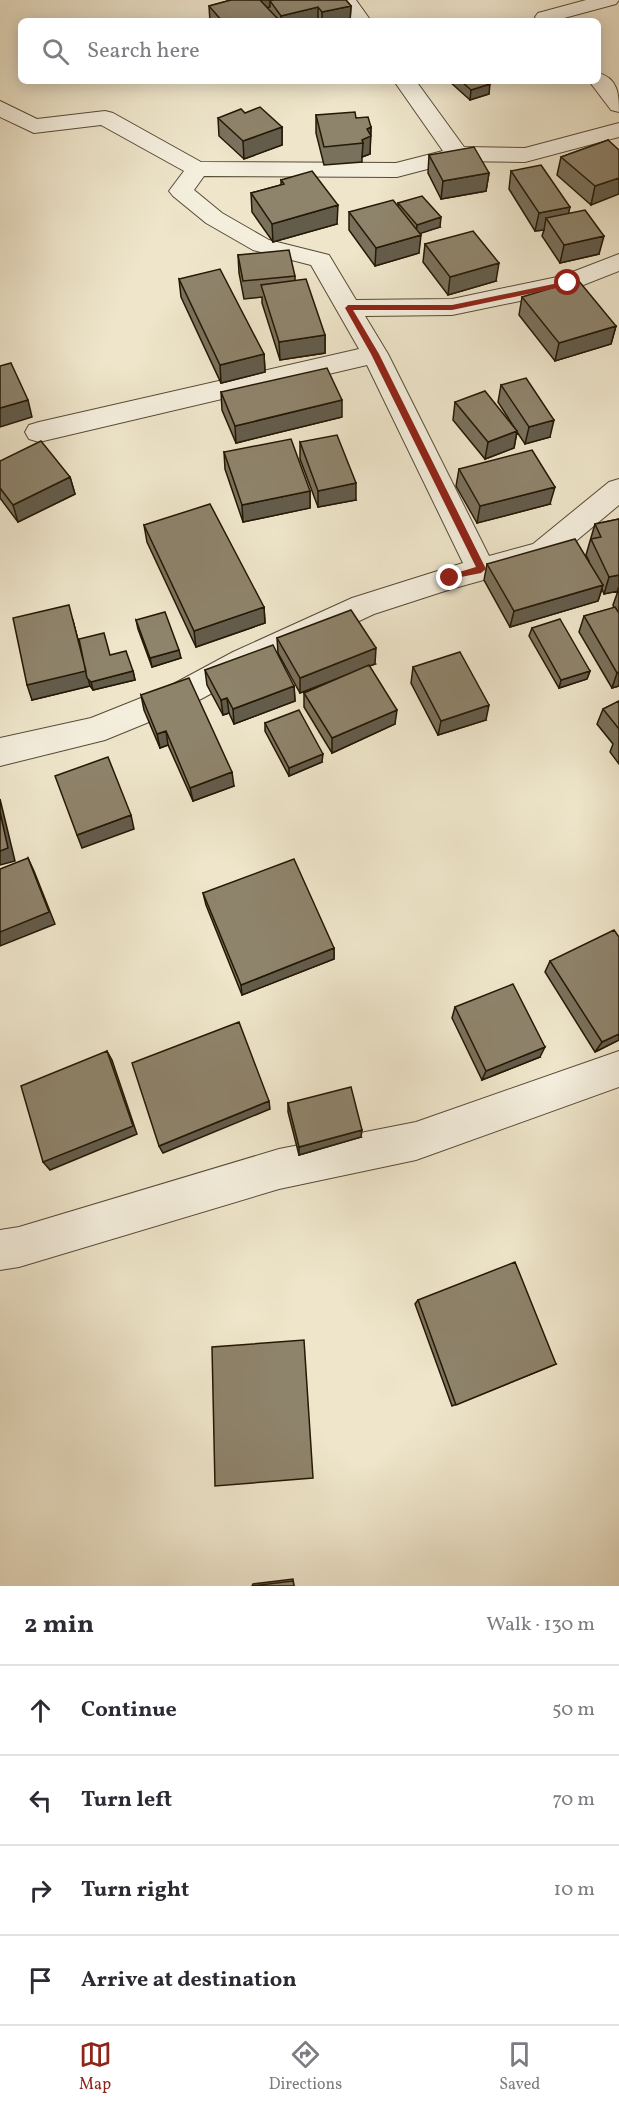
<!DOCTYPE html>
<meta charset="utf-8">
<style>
body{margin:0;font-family:Vollkorn,serif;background:#f2f2f3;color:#2b2b33}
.stop{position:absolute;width:18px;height:18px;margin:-14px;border:4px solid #8f2418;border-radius:50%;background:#fff}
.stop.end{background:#8f2418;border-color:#fff;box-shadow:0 2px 6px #0008}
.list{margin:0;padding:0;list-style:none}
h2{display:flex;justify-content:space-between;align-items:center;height:78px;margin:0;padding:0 24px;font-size:26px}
h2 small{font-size:20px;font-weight:400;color:#7c7c81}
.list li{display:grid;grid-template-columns:39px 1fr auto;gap:18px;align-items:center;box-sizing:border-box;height:90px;padding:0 24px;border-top:2px solid #e1e1e2}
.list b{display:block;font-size:22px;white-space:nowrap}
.list em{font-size:20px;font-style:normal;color:#7c7c81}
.icon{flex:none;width:33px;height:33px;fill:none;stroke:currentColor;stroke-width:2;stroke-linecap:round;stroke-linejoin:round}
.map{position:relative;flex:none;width:619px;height:1586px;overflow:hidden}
.search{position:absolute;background:#fff;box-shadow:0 3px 15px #0003;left:18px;right:18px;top:18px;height:66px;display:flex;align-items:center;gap:15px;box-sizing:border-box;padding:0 21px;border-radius:9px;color:#7c7c81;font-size:22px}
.sheet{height:438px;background:#fff}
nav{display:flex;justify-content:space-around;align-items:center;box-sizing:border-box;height:84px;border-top:2px solid #e1e1e2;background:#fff;font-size:16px;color:#7c7c81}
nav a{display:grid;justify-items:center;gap:3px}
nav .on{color:#8f2418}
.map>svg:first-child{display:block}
</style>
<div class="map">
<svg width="619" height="1586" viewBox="0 0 619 1586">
<rect width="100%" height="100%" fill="#eee5ca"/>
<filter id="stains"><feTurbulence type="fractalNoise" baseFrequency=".00333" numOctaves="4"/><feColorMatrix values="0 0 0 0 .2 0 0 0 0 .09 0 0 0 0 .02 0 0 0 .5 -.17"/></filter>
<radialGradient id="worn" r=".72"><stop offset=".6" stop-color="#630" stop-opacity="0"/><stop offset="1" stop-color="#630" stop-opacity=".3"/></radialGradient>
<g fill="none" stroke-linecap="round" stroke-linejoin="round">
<g stroke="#574b36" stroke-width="2">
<path id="minor" d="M336,0H356L371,21H351Z
M586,0H619L616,4L553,21H538L535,17L538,13Z
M598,73C618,78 619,94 619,112L611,110L589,81H598Z
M394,81H416L464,147L525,148L619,123V137L525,162L458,161L397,177L204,176L194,190L222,213L269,240L329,255L356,300L452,299L562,276L619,254V271L568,291L452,315L365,316L388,354L489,556L533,544L609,482L619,479V505L552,561L451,589L374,614L255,670L188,706L105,740L0,766V738L91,718L166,688L233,652L352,598L463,563L367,365L39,442L29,439L25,432L29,425L39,422L359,349L311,265L253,250L206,223L173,196L169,191L184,171L101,125L34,133L0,117V101L37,119L105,111L113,113L201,162L396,163L443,151Z
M619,1051V1087L416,1160L279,1189L19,1267L0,1270V1230L19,1227L279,1149L416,1122Z"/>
</g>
<use href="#minor" fill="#f4eedd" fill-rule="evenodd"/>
</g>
<path fill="#7a715c" stroke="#251805" stroke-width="1.5" d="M231,0H346L351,6L350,21H210L209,6Z
M449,81H487L489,94L470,100Z
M316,115L356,118L371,127L370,154L362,157V162L324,165L316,133Z
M218,118L282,127V145L244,159L219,136Z
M608,140L591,205L557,175L561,157Z
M429,155L489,173L486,191L441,199L428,173Z
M511,171L568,214L599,254L560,263L542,236L544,230L535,231L509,189Z
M281,180L337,224L273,242L252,212L251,193L281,185Z
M398,203L440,227L420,233L419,253L375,266L349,230V212L398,206Z
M425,244L496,281L448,295L423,262Z
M238,255L295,276V280L325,335V353L280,360L262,303V297L244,299L239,273Z
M179,279L264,354L265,372L221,383L181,297Z
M522,297L616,326L611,344L555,361L519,315Z
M501,385L550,437L525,444L517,432L514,448L485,459L453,420L455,402L514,427L498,402Z
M221,392L342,417L236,443L222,410Z
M300,442L356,500L318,507L300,459Z
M224,452L310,491V508L243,522L225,469Z
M0,461L70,477L75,494L18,522L0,498Z
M459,469L550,504L477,523L456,486Z
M619,519V686L612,688L579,632L584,616L614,608L613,605L618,591L604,594L602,589L598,601L510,627L484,580L487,564L589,561L586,555L595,524Z
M144,525L264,607L265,623L196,647L147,542Z
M136,620L181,658L152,667L138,629Z
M73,621L86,671L110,655L133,671L135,680L93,690L90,686L32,700Z
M532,628L590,671L587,679L559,688L529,636Z
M277,638L375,664L369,666L395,724L332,753L304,707V693L348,674L300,693L278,653Z
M413,667L486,720L438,735L411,683Z
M205,670L294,686L295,701L234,724L229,713L223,715L207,685Z
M141,695L234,786L193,801L168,745L160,748L144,710Z
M619,701V764L610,752L613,744L597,724L603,709Z
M265,723L322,762L289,776L265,731Z
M203,893L334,948V959L242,995L206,905Z
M550,961L619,1040L595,1052L545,972Z
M455,1007L540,1057L482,1080L452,1018Z
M288,1103L361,1137L299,1155L288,1112Z
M418,1300L556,1364L452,1406L415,1304Z
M293,1579L294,1586H252L253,1584Z"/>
<path fill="#635c4b" stroke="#251805" stroke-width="1.5" d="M254,0H298L270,1V7L254,11Z
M351,6L350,21H322V12Z
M318,7V21H281V16Z
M277,18V21H264Z
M490,84L489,94L470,100L471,90Z
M282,127V145L244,159L243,141Z
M371,127L370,154L362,157L363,143L362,140L367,129Z
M489,173L486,191L441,199L443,181Z
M619,178V194L591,205L595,186Z
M338,205L337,224L273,242L272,224Z
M570,207L566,225L546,218L544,230L535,231L539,213Z
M441,217L440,227L416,235L417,225Z
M421,235L419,253L375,266L376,248Z
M604,236L599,254L560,263L564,245Z
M499,263L496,281L448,295L450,277Z
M616,326L611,344L555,361L559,343Z
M325,335V353L280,360L279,342Z
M264,354L265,372L221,383L220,365Z
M28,400L32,417L0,427V408Z
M342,400V417L236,443L235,426Z
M554,420L550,437L525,444L529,427Z
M517,431L514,448L485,459L488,442Z
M70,477L75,494L18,522L13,505Z
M356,483V500L318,507V491Z
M555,487L550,504L477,523L480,506Z
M310,491V508L243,522L242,505Z
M619,575V590L618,589V591L604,594L609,577Z
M603,585L598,601L510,627L514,611Z
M264,607L265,623L196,647L194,631Z
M73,621L90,686L32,700L27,685Z
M376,648L375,664L300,693V678Z
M179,650L181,658L152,667L150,658Z
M133,671L135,680L93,690L91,682Z
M590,671L587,679L559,688L561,680Z
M619,672V686L612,688L617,673Z
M294,686L295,701L234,724L233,709Z
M227,698L229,713L223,715L221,700Z
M489,705L486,720L438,735L441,721Z
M397,710L395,724L332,753V738Z
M166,731L168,745L160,748L157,734Z
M323,754L322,762L289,776V768Z
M232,772L234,786L193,801L190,788Z
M0,799L15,861L0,865Z
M131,815L134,829L82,848L77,835Z
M28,858L34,871L55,924L0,946V932Z
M334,948V959L242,995L241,985Z
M619,1034V1040L595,1052L602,1042Z
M545,1047L540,1057L482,1080L486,1071Z
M107,1051L112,1060L137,1134L50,1170L43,1162Z
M269,1101L270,1109L163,1153L159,1146Z
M362,1130L361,1137L299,1155V1147Z"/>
<path fill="#8e836b" stroke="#251805" stroke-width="1.5" d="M231,0H260L277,18L264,21H222L209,6Z
M273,0H346L351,6L322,12L318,7L281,16L270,1Z
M461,81H487L490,84L471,90Z
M260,107L282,127L243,141L218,118L241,109L245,113Z
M355,112L356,118L368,117L371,127L367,129L371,136L362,140L363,143L324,147L316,115Z
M608,140L619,150V178L595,186L561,157Z
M474,147L489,173L443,181L429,155Z
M541,165L570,207L539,213L511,171Z
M312,171L338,205L272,224L251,193L284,184L281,180Z
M422,196L441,217L417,225L398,203Z
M393,200L421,235L376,248L349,212Z
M585,210L604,236L564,245L546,218Z
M473,231L499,263L450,277L425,244Z
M289,250L295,276L243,281L238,255Z
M220,269L264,354L220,365L179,279Z
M306,279L325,335L279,342L261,285Z
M578,280L616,326L559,343L522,297Z
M11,363L28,400L0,408V366Z
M327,368L342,400L235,426L221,392Z
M526,378L554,420L529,427L501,385Z
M485,391L517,431L488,442L455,402Z
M337,435L356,483L318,491L300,442Z
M291,439L310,491L242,505L224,452Z
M41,441L70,477L13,505L0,488V461Z
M532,450L555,487L480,506L459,469Z
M210,504L264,607L194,631L144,525Z
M619,519V575L609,577L591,539L601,537L595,524Z
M575,539L603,585L514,611L487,564Z
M69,605L86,671L27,685L13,618Z
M615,607L619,613V672L617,673L584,616Z
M351,610L376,648L300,678L277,638Z
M165,612L179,650L150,658L136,620Z
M560,619L590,671L561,680L532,628Z
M104,633L110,655L126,651L133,671L91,682L87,678L79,639Z
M273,645L294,686L233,709L227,698L221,700L205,670Z
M460,652L489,705L441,721L413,667Z
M369,665L397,710L332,738L304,693Z
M189,678L232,772L190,788L166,731L157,734L141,695Z
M619,701V729L603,709Z
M299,710L323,754L289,768L265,723Z
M108,757L131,815L77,835L55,776Z
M0,812L8,848L0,851Z
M28,858L49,912L0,932V869Z
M294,859L334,948L241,985L203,893Z
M614,930L619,937V1034L602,1042L550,961Z
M513,984L545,1047L486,1071L455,1007Z
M239,1022L269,1101L159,1146L132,1063Z
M107,1051L133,1126L43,1162L21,1086Z
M351,1087L362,1130L299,1147L288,1103Z
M515,1262L556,1364L456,1405L418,1300Z
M304,1340L313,1478L215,1486L212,1347Z
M293,1581L294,1586H252Z"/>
<path fill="#8f2418" d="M568,281L571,285L452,310H353L379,354L486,569L481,573L446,580V576L476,567L371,354L345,308L348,305H452Z"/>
<rect width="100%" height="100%" filter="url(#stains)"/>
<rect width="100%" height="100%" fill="url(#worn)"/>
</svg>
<div class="stop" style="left:568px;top:283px"></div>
<div class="stop end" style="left:450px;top:578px"></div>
<div class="search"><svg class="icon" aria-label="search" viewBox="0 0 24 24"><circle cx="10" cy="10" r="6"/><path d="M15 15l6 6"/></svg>Search here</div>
</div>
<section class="sheet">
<h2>2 min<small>Walk · 130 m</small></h2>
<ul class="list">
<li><svg class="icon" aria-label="ahead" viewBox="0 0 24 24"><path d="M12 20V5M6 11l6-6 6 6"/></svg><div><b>Continue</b></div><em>50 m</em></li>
<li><svg class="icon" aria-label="left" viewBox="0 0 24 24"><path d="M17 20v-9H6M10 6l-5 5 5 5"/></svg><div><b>Turn left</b></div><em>70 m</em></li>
<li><svg class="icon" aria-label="right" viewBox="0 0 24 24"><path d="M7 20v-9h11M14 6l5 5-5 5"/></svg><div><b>Turn right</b></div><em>10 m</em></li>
<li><svg class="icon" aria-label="arrive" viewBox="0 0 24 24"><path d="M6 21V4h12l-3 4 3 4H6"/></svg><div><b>Arrive at destination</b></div></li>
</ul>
</section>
<nav>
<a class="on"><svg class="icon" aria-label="map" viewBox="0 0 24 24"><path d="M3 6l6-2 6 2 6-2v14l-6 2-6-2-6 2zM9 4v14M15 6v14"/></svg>Map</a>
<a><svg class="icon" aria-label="directions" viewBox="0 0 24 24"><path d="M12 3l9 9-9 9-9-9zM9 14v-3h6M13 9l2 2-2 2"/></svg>Directions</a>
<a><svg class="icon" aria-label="saved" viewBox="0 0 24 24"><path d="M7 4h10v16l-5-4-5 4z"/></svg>Saved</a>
</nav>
